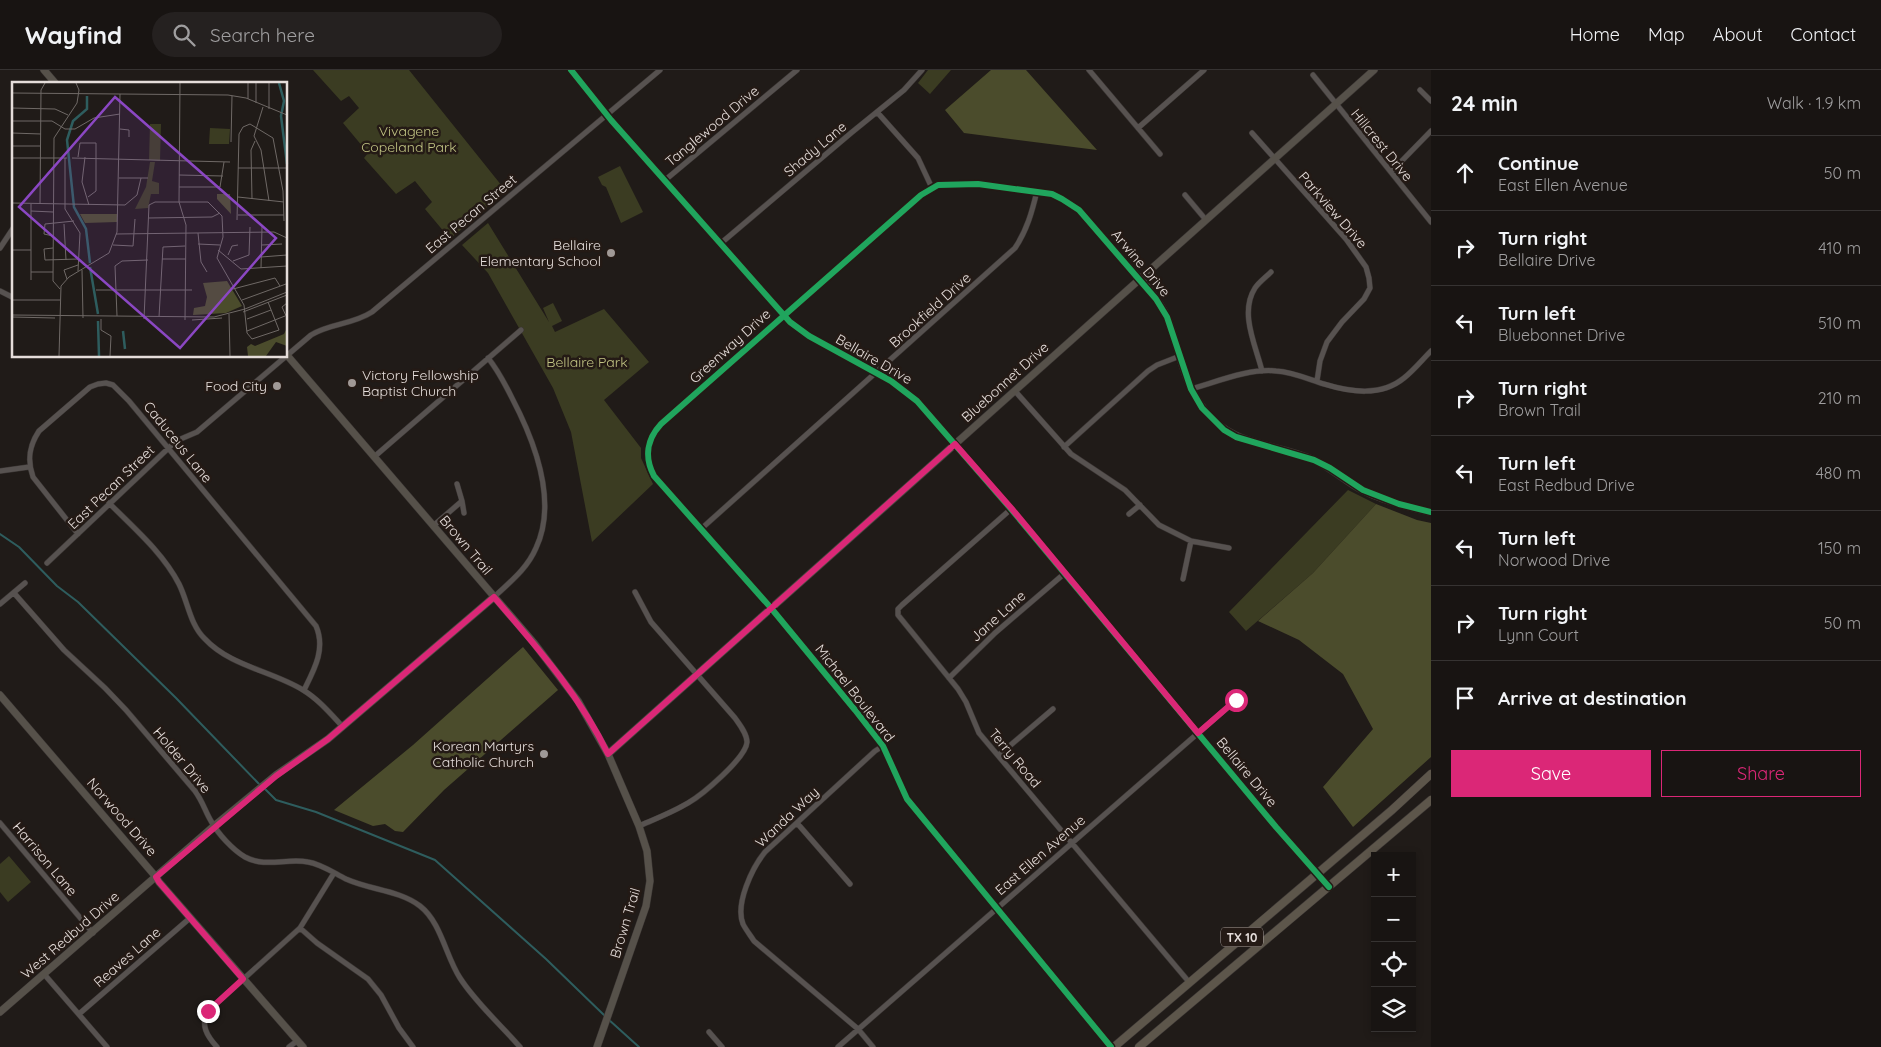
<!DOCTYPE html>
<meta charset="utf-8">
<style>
body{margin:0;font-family:Quicksand,sans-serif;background:#252120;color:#f1f3f6}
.controls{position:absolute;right:15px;bottom:15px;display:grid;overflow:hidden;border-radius:0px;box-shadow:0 2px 8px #0003}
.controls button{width:45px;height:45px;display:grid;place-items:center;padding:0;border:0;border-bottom:1px solid #363332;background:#181412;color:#f1f3f6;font:25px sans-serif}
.stop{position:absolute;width:15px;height:15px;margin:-11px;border:4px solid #db2777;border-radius:50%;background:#fff}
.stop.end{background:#db2777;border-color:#fff;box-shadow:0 1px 5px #0008}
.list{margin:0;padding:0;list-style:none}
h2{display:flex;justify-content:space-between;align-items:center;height:65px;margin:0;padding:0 20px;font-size:21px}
h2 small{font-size:16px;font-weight:400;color:#9f9e9f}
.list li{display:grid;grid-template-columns:32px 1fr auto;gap:15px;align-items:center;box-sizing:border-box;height:75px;padding:0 20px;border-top:1px solid #363332}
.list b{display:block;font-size:19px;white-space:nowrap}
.list p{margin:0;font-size:16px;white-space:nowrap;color:#9f9e9f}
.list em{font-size:16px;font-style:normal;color:#9f9e9f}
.actions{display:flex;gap:10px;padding:15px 20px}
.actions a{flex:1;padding:11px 0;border:1px solid #db2777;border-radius:0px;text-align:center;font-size:18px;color:#db2777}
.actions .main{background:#db2777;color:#fff}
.icon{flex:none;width:28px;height:28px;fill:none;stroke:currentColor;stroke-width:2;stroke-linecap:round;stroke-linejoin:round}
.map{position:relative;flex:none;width:1431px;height:977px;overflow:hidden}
header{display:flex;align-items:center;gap:30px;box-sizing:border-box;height:70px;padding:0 25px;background:#181412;border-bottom:1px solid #363332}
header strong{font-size:24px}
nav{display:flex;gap:28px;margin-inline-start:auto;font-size:18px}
.search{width:350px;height:45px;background:#252120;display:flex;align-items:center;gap:12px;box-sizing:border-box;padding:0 18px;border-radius:28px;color:#9f9e9f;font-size:19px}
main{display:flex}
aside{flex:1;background:#181412}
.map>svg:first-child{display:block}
</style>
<header>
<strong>Wayfind</strong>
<div class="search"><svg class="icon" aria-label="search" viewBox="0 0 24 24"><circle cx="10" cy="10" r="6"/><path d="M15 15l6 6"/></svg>Search here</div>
<nav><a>Home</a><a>Map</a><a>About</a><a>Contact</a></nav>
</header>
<main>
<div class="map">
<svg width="1431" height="977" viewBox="0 0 1431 977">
<rect width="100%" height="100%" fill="#201b18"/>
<path fill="#3b3c22" d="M313,0H409L506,121L450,169L425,139L432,132L415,111L396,124L364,88L368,83L343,53L359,38L349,26L341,31Z
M928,0H951L930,24L918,13Z
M620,96L643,142L621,153L606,117L602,115L598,107Z
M488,153L549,252L543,238L553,233L562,251L552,256L555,262L604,239L649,292L604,330L641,378V388L653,414L592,472L571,362L553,318L488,203L462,175Z
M1348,420L1376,434L1313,503L1246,561L1229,542Z
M9,786L31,812L8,832L0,822V794Z"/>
<path fill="#4b4c2c" d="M991,0H1026L1097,80L964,63L945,40Z
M1376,434L1417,450L1431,453V687L1353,757L1323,717L1373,659L1343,604L1299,570L1258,551L1313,503Z
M523,577L558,620L444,720L403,762L395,761L385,754L373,756L334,740L413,675Z"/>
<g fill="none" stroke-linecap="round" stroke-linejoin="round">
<path stroke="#2e5d5e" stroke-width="2" d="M0,464L19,477L57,516L78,532L176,628L260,715
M264,718L276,730L316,742L435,790L546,889L605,946
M608,949L639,977"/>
<g stroke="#3a3533" stroke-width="6">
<path id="street" d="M1089,0L1160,84
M1313,5L1431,152
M1420,20L1431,31
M877,42L918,88L932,118
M1138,58L1204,0
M1252,63L1346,169L1366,197L1369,208L1370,218L1364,229L1342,252L1327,272L1320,291L1317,311
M1391,102L1431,61
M664,111L797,0
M1185,125L1206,150
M720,174L851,63L904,20L922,0
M0,178L14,157
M0,221L14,228
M488,288C498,300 505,314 512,328C534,370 558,431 536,478C527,499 510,512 494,527
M1262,301C1256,276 1239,243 1255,218C1259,212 1266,207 1271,202
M1191,319C1216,312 1250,298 1276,301C1293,302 1308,309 1324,314C1350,322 1381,327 1404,308C1414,300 1422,290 1431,281
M1015,321L1071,384L1125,420L1159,455L1191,471L1229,478
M1064,377L1148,301L1157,295L1180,286
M374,387L521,260
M0,401L29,397
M462,431L464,443
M109,433C134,458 163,483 179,514C188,532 190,555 205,569C230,596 272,601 303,620C318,629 330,643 342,656
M1011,439L902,535L898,539V545L958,619L966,632L979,663L1189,912
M1129,444L1140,435
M433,456L462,431L457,414
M701,459L1015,178C1027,160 1032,142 1037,121
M78,464L33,407C27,390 29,376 39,361L90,317L98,314L106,313L113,315L129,331L316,556C326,579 314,600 304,620
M47,493L176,371L197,362L311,265C330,253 352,255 372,242L660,0
M1183,509L1191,471
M635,522L651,552L735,648C740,655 747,664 747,672C746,688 702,725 688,733C673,742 655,749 639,756
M14,523L64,580L105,618L126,640L195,721C203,732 205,741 211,751C218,764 233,780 245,787C265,798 287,788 308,792C321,794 334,803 346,809C370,820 399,820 420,836C441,852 446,887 460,908C476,933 501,955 520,977
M0,534L25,513
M949,608L995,563L1065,503
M999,685L1053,639
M0,753L93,863
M797,753L850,814
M300,858L317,873L368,909L381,925L399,958L413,977
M44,904L107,977
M79,944L190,848
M709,962L722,977
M217,977C207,966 200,955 208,941L300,858L334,803
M289,977L297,971
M838,977L1236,630
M873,977L858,959L754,871C751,866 746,860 743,854C735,834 752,798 765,782L875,681L883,676
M1111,977L907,729L883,676L855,640L771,538L660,414C644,392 643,374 661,354L921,125L938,115L978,114L1052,124L1062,129L1079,140L1141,209"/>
</g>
<g stroke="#3a3533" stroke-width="8">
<path id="secondary" d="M44,0L56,14
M571,0L611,50L790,252L809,266L891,311L917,331L1011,439L1276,757L1329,817
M1141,209C1150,221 1161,233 1167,247C1179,277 1183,312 1203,338C1232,378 1273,372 1314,390C1332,398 1345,411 1362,420C1384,431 1408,437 1431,442
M286,284L534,573L578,631L608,684L639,756L647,781L650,811L646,836L597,977
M0,625L156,807L159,812L303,977
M608,684L1374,0
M0,942L214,756L276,705L328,669L494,527"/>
</g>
<g stroke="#3a3533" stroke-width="9">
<path id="primary" d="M1114,977L1392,740L1431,704
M1139,977L1431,730"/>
</g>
<use href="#street" stroke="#575250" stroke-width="5"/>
<use href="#secondary" stroke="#56514a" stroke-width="7"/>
<use href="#primary" stroke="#5d564b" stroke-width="8"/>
<g stroke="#241a15" stroke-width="9">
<path id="cycleway" d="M571,0L611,50L790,252L809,266L891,311L917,331L1011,439L1276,757L1329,817
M1111,977L907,729L883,676L855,640L771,538L654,406C644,387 647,369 661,354L921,125L938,115L978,114L1052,124L1062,129L1079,140L1156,229L1167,247L1191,319L1202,338L1224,360L1236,367L1314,390L1330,398L1363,420L1399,434L1431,442"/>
</g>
<use href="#cycleway" stroke="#20a55d" stroke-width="6"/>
</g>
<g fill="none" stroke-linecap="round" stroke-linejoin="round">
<path stroke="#db2777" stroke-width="6" d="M208,941L243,909L159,812L156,807L276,706L328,669L494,527C536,576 579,624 608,684L955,374L1012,439L1198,663L1236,630"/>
</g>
<g fill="#a09996" stroke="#241a15" stroke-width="2">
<circle cx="611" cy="183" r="5"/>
<circle cx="352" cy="313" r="5"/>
<circle cx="277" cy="316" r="5"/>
<circle cx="544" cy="684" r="5"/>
</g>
<g text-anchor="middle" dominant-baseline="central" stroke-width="5" stroke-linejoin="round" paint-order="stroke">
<rect fill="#241a15" stroke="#aba29f" stroke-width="1" x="1221" y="857.5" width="42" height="19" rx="4"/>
<g font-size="12" font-weight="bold" fill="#e5ddda">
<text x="1242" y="867">TX 10</text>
</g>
<g font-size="14" fill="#e5ddda" stroke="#241a15">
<text transform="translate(712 56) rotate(-40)">Tanglewood Drive</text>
<text transform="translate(1382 75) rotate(51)">Hillcrest Drive</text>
<text transform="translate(815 79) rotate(-40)">Shady Lane</text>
<text transform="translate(1333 140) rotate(49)">Parkview Drive</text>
<text transform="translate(471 144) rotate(-40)">East Pecan Street</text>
<text transform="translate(1141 193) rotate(50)">Arwine Drive</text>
<text transform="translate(930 240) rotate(-42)">Brookfield Drive</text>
<text transform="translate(730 276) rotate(-42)">Greenway Drive</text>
<text transform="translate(874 289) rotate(30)">Bellaire Drive</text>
<text transform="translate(1005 312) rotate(-42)">Bluebonnet Drive</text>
<text transform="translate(178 372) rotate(51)">Caduceus Lane</text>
<text transform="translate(111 417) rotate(-44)">East Pecan Street</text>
<text transform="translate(466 475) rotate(50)">Brown Trail</text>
<text transform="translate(998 546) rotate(-42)">Jane Lane</text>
<text transform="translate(855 623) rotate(52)">Michael Boulevard</text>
<text transform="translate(1015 688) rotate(50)">Terry Road</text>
<text transform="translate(182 690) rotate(50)">Holder Drive</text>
<text transform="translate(1247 702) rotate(50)">Bellaire Drive</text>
<text transform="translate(122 747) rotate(49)">Norwood Drive</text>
<text transform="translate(787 747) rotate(-43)">Wanda Way</text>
<text transform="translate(1040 785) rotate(-41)">East Ellen Avenue</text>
<text transform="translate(45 789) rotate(50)">Harrison Lane</text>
<text transform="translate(625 853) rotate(-73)">Brown Trail</text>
<text transform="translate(70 865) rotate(-41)">West Redbud Drive</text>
<text transform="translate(127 887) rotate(-41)">Reaves Lane</text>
</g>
<g font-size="14" fill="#c0c383" stroke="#241a15">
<text x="409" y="61">Vivagene<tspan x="409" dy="16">Copeland Park</tspan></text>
<text x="587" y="292">Bellaire Park</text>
</g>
<g font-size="14" fill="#e5ddda" stroke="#241a15" text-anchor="end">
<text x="601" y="175">Bellaire<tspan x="601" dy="16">Elementary School</tspan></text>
<text x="362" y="305" text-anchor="start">Victory Fellowship<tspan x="362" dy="16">Baptist Church</tspan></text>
<text x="267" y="316">Food City</text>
<text x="534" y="676">Korean Martyrs<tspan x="534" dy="16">Catholic Church</tspan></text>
</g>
</g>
<g transform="translate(12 12)">
<rect width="275" height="275" fill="#201b18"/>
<path d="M138,42H149L148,79L137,78ZM198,46L218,47L217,62H197ZM138,80H143L140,99L147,101V112H139L136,126L123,127L134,105Z" fill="#3b3c22"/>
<path d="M205,112H218L219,132L205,117ZM68,132H105V140L73,141ZM215,199L230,224L214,231L181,233L182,226L193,224L195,215L191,201ZM275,246V264L264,260L254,274H236L235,265L239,262L243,264L272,252Z" fill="#4b4c2c"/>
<path fill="none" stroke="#2e5d5e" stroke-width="2.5" d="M267,1L272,19L269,34L275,82M75,14V27L61,39L55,58L62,125L74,147L78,181M78,185L86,232M86,239L87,274M111,249L113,267"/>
<path fill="none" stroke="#6f6966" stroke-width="1" d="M168,1L167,120L174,143L173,238M0,11L216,13L234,16L275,33M236,17V1M244,21V1M251,25L242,54L249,68L257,119M0,26L43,27L56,33M257,27V1M0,39H40L53,47H63L82,36L108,32M108,47L117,48V55M0,51L29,52M219,60L220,14M0,64H29M66,75L68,61H84V109L76,115M73,75L70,100L77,123M0,76H55M53,76V127L68,151L66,189M60,76L218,80M226,86H275M167,93L211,94M107,96H136M167,105H208L212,80M0,112V76M226,115L272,120M240,117L239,68L243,59M196,120L210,134L211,155L205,176L232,223L235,251L240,257L267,248L256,220M0,121L113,123L125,113L129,96M19,122V198M28,122L29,8L33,1M19,129L41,130M226,133H272M137,136L200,135L208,131M225,138L227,52L231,45L238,42L261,56L271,109L272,139M52,142L54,178M186,151L189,180L195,190M104,152L262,150L275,156M41,154L32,152L33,142L62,139M186,162L208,163M101,163L121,164L123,137M250,163L270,162M41,166L32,167L33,178L66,177M0,168H19M206,168L229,187L275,184M216,173L220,164L226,163M249,175L275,173M0,176V226M150,177H174M221,179L237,173L238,145M249,186L250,145M70,188L71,236M19,190H41M55,197L52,188L66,183M48,207L41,199L42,56L65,21L67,8L64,1M221,207L263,196L268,204M84,208H180M0,218H48M230,218L274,202M275,221L270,225L275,236M231,230L275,213M217,232L218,274M0,233L202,235L233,227L275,210M105,234L103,184L110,179L136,178M0,235L43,236M147,235L151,165L173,164M89,237V248L99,254L98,274M132,237L137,123L143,120H196M235,237L259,228M180,238L210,236M235,249L273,234M47,274L49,204L57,195L97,171L105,150L108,12"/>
<path fill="#8b47c3" fill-opacity="0.15" stroke="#8b47c3" stroke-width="2.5" d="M103,15L264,156L168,266L7,125Z"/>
<rect width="275" height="275" fill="none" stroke="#e5ddda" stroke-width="2.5"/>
</g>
</svg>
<div class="controls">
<button>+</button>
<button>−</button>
<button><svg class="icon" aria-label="locate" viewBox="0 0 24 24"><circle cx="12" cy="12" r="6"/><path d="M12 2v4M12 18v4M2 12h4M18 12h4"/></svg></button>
<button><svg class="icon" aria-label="layers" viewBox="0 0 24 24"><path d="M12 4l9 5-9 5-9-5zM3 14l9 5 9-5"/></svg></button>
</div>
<div class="stop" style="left:1236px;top:630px"></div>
<div class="stop end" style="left:208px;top:941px"></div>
</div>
<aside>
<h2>24 min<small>Walk · 1.9 km</small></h2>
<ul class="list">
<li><svg class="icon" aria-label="ahead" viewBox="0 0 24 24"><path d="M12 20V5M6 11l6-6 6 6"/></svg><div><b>Continue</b><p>East Ellen Avenue</p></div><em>50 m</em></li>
<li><svg class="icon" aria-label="right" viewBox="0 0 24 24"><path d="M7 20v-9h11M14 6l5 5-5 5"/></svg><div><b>Turn right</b><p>Bellaire Drive</p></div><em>410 m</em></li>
<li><svg class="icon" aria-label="left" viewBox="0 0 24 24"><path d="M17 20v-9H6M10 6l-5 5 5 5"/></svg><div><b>Turn left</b><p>Bluebonnet Drive</p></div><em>510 m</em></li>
<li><svg class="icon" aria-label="right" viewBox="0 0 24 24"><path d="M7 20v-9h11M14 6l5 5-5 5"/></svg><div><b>Turn right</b><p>Brown Trail</p></div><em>210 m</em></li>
<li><svg class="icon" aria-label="left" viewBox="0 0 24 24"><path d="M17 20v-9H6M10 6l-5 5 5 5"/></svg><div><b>Turn left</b><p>East Redbud Drive</p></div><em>480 m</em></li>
<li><svg class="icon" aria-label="left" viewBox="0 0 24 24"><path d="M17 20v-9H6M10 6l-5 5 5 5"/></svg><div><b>Turn left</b><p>Norwood Drive</p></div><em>150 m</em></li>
<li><svg class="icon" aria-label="right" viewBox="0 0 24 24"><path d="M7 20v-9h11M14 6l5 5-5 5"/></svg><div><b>Turn right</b><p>Lynn Court</p></div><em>50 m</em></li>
<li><svg class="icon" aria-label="arrive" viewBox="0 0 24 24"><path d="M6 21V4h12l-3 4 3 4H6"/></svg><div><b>Arrive at destination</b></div></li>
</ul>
<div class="actions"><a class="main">Save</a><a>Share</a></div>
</aside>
</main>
